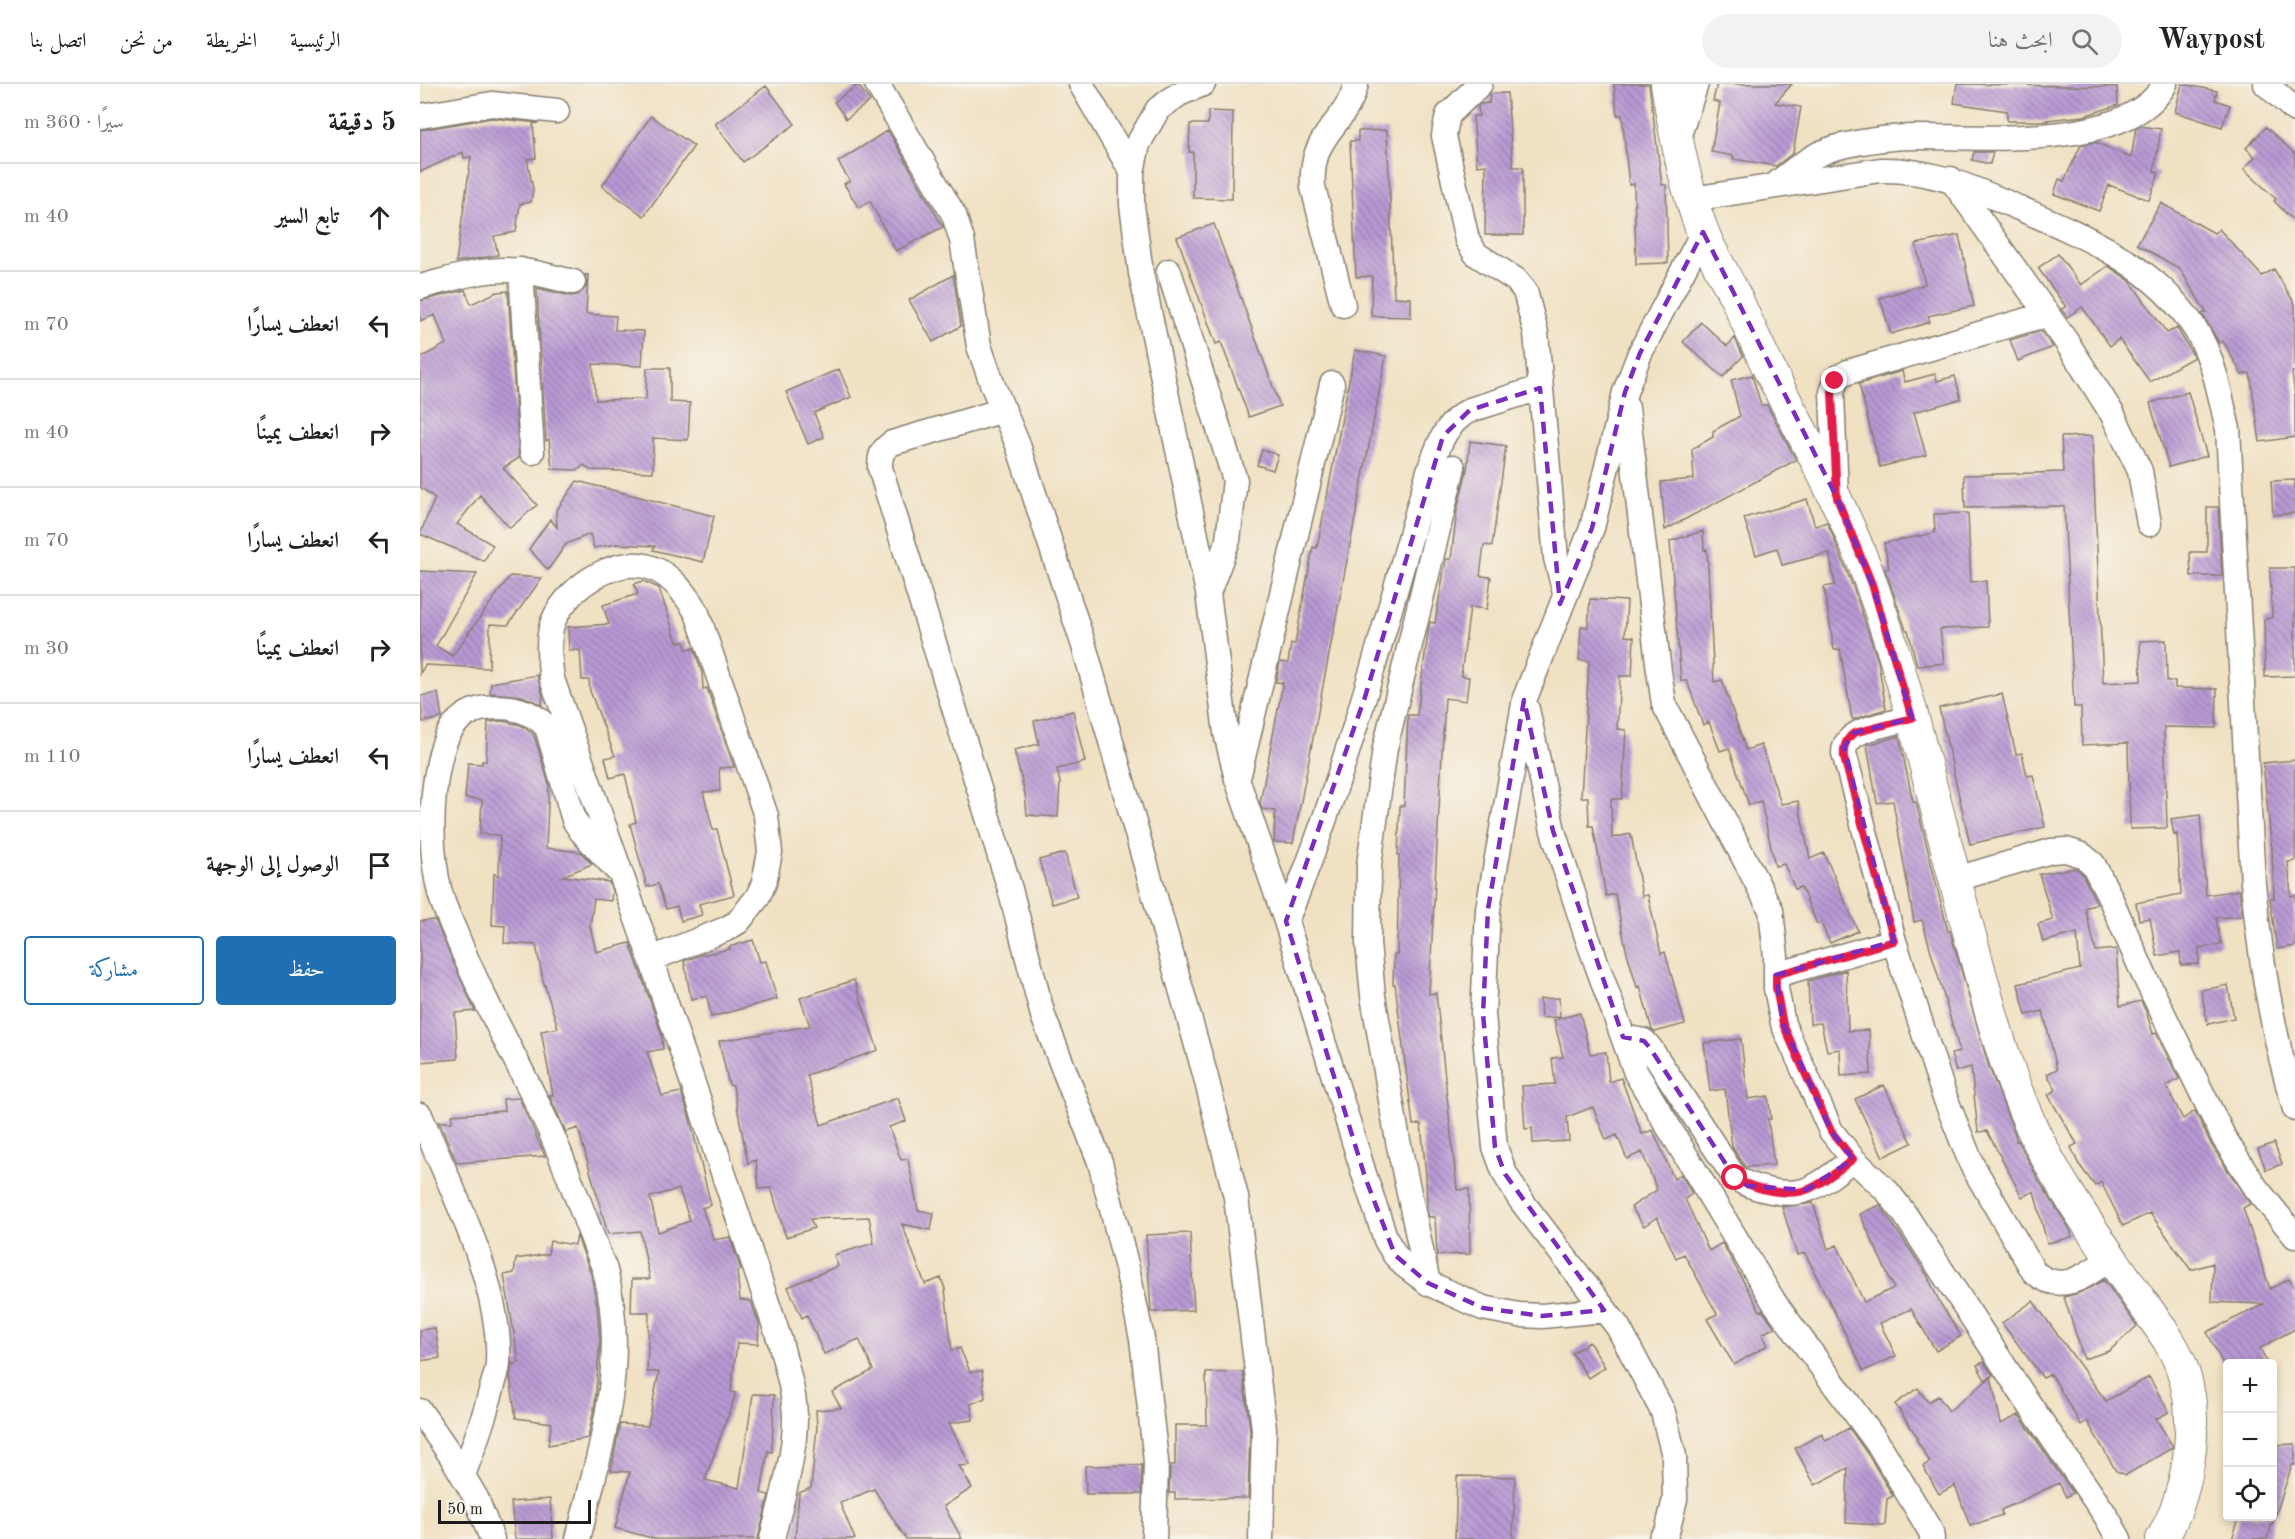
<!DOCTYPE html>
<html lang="ar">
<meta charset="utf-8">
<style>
body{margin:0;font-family:"Old Standard TT",Amiri,serif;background:#f2f2f2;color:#222;direction:rtl}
.controls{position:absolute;right:18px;bottom:18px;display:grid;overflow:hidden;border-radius:6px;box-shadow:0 3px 9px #0003}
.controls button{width:54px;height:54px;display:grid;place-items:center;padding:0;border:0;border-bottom:2px solid #e0e0e0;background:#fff;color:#222;font:30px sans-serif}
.scale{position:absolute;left:18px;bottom:15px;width:153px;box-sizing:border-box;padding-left:6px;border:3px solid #1c1c1c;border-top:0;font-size:16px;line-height:21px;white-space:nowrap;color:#1c1c1c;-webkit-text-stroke:4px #f7f3e8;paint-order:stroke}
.stop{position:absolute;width:18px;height:18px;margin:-14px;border:4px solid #e11d48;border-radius:50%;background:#fff}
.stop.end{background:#e11d48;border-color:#fff;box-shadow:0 2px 6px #0008}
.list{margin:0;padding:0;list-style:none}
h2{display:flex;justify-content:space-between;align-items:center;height:78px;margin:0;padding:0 24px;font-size:26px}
h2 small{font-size:20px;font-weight:400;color:#767676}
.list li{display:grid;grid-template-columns:39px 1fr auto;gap:18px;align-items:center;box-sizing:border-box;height:108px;padding:0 24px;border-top:2px solid #e0e0e0}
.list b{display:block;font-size:22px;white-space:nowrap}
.list em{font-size:20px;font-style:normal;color:#767676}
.actions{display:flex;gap:12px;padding:18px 24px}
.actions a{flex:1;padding:14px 0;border:2px solid #1f6fb2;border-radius:6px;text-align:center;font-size:21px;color:#1f6fb2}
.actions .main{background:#1f6fb2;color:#fff}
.icon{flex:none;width:33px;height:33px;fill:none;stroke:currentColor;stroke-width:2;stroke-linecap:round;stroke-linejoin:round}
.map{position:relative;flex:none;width:1875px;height:1455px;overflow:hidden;direction:ltr}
header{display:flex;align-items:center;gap:36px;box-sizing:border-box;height:84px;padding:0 30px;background:#fff;border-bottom:2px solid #e0e0e0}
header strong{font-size:28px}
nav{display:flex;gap:33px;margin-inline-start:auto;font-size:21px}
.search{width:420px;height:54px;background:#f2f2f2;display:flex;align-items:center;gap:15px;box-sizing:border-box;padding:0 21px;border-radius:33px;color:#767676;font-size:22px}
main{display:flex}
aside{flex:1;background:#fff}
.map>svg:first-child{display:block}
</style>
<header>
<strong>Waypost</strong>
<div class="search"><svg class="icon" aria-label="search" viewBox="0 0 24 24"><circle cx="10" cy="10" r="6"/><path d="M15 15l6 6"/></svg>ابحث هنا</div>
<nav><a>الرئيسية</a><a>الخريطة</a><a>من نحن</a><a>اتصل بنا</a></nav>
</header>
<main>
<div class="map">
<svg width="1875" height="1455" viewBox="0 0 1875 1455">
<defs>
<pattern id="building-back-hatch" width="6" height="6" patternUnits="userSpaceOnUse" patternTransform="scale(1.5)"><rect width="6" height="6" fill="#b999d4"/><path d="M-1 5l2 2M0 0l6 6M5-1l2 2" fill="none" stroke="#967cab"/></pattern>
</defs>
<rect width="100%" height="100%" fill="#f7f3e8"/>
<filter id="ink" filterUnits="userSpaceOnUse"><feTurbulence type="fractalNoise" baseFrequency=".0167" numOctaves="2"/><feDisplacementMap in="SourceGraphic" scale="12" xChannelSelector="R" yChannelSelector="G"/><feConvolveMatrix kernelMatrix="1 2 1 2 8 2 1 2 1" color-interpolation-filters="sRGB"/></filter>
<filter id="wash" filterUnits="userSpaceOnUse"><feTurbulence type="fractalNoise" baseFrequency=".008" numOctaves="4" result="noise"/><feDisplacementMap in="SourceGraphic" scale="24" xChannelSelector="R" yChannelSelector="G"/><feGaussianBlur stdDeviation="1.35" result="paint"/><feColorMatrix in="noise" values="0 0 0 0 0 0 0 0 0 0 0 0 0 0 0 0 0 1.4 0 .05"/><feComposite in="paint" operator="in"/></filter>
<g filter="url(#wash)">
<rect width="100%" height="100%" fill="#f0e1c3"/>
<g id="blocks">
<path fill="url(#building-back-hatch)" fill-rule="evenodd" d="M1194,0H1229L1242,101H1246L1248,179L1216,180L1214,100L1209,101L1202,31H1197Z
M1297,0H1372L1355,19L1381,23L1373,69L1356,82L1313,75L1314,72L1291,68L1300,19L1293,17Z
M1537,0L1697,3L1698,21L1664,32L1626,36L1629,37H1587V27L1534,19Z
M1762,0L1797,7L1795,16L1810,21L1802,43L1755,28Z
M438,1L450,17L426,35L414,18Z
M346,2L375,40L323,78L295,40Z
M1087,9L1093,83H1103V151H1065L1066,81L1057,82L1053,32H1059L1058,22L1060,20L1069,19L1070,10Z
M788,27L813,28L812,115L773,114V68H769L770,40H788Z
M231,32L274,62L224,132L182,102Z
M72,34L118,39L113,40L116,74L107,75L113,105L111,118L100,120L96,148L74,152L78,171L36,178L51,73L44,74L43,68L0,88V46Z
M1719,42L1741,45L1734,87L1739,89L1729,116L1689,101L1679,127L1634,110L1639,95L1644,97L1661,61L1675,58L1711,74L1716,44Z
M1846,43L1875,70V138L1854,117L1856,115L1824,85L1835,73L1826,64Z
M468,46L523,143L476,167L450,117L439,124L424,100L430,97L418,78Z
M967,46L974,213L991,214V233L951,232L952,192L936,193L930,57H938V47Z
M1554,68H1573L1570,80L1552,76Z
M1741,119L1794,149L1799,145L1842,192L1854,185L1875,220V288H1872L1875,313V353L1840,358L1830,289L1822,291L1803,257L1799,259L1782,230L1786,228L1760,185L1717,160Z
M794,140L860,322L829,333L801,258L796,260L757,153Z
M1539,151L1554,222L1508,232L1510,238L1471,250L1460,214L1505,200L1496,160Z
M1638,170L1661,201L1688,182L1710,197L1747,249L1757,244L1774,273L1730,298L1699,255L1690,262L1662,223L1647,233L1641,225L1646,223L1618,184Z
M165,191H168L166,230L196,232L195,246L224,247L222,282L173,280L176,316L226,315L227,284H250V318L270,319L268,356L233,354V388L170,386L164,381L158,386L132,385L129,355L126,357L117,207V204L150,212L158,211L167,202Z
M533,191L541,242L513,258L489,216Z
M45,206L51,220L77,208L88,207L99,374L83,384L117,421L90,444L60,411L37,440L73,461L64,477L0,450L15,414L0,403V274L26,260L15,231L0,237V217Z
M1281,238L1307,262L1315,254L1323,272L1303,293L1263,258Z
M1621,247L1633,263L1598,277L1590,256Z
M935,266L966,272L873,759L854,758L855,727L842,725L840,719L863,599L856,598L860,578L868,579L871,560H875L893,463L897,464Z
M419,285L431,313L394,329L404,353L388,360L366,308Z
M1482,287L1485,298L1515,290L1517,297L1535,292L1541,315L1494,328L1506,371L1460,383L1439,300Z
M1332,291L1341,321H1347L1376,376L1245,446L1241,398L1274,395L1272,365L1293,353V347L1320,332L1311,296Z
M1768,308L1787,372L1749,383L1730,319Z
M1672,352L1683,599L1721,597L1720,557L1746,556L1747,597H1755V604L1797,605L1796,644L1744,643L1747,744L1710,745L1708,659L1662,661L1661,623H1654L1644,422L1545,424L1544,391L1643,388L1641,353Z
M1050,357L1086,362L1072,462L1064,461L1060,492L1071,493L1067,525L1050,523L1041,592L1049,593L1046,617L1025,614L1009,910L1016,909L1037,1106L1049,1105L1050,1170L1017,1171L1015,1133H1009L1007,1127L1006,1091L1001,1040L993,1041L975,900H973L974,870H977L979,771H978L980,722H984L988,631H997L1009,541L1010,538L1015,539L1026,475H1031L1037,426L1047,386Z
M842,366L858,371L853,386L837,381Z
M1875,396V429L1853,431L1851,397Z
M157,397L294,432L283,478L233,466L235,462L197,460L174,464L170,450L146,460L128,486L109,465L130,435L137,443L136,427Z
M1387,415L1395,442L1407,438L1413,452L1435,508L1458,577L1466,625L1435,635H1432L1420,565L1414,566L1404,503L1415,501L1409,469L1362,481L1357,464L1336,471L1324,434Z
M1787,423H1798L1802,492H1771L1770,468H1787Z
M1548,429L1551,498L1566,497L1568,543L1520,545L1524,579L1497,582L1488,546H1486L1465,485L1469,484L1464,459L1515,449L1514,430Z
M1283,447L1284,466L1287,465L1294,598L1302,596L1326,666L1341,661L1361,720L1378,717L1390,775L1404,769L1438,847L1410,859L1401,839L1397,840L1381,803L1375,805L1364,780L1355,782L1341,717L1329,721L1309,664L1300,667L1289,638L1283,641L1267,597H1261L1250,457Z
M1850,484H1875V592L1845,593L1844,535L1852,534Z
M0,487L57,490L16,562L32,572L90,492L122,494L88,541L70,540L69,584L5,581L0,590Z
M223,497L239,504L257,558H265L266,565L274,564L282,589L283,605L287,604L314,683L299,684L300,707L283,708L293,746L297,745L314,811L279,820L282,831L261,837L257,822L246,825L238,800L227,803L210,740L216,738L205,690L190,694L185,674L195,672L170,607L169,596H162L160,566L149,567L148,543L189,540L183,521L218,510L214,500Z
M1170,515L1207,517L1205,552L1214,553L1212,592H1200L1197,645L1206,646L1202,715H1191L1192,754L1211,750L1222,812L1228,811L1241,870L1245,868L1265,940L1235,948L1232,946L1220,902L1217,903L1206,865L1195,810L1186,812L1173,742H1169L1168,713H1161L1169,577L1159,576L1160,563L1161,542L1168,543Z
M117,591L123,611L122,621L102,612L70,609L71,599Z
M18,609L22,634L3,638L0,612Z
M1582,610L1596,670L1602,669L1607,692L1613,691L1625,743L1550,760L1519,624Z
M653,627L665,678L637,685L640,699L638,733L607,731L605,710L594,666L619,660L614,637Z
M82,637L101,641L114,651L129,700L126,764L161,768L172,780L143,792L189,798L192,807L191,817L174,815L170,842L176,868L210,859L241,948L243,965L227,968L242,1012L261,1008L269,1031L291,1121L282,1124L294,1156L310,1153L321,1186L317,1187L320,1216L331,1217L339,1240L338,1260L317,1259L311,1308L316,1309L285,1396L319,1404L333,1310L354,1311L352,1368L348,1367L341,1409L349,1411L338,1455H235L195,1444L210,1388L191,1387L200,1340L228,1342L239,1288H227L229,1228H211L212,1195H230L220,1147L188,1150L158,1044L146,1048L129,1011H133L121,947L138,944L123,896L116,861L84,859L85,842L72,841L74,790L79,791L80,751L60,750L62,716L45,714L48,679L62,680V677H66L68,638ZM259,1105L270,1137L238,1148L230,1113Z
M1479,652L1493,718H1496L1528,847H1530L1569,983L1595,1050L1596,1057L1598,1056L1619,1097L1650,1145L1652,1153L1627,1159L1614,1107L1602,1113L1567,1047L1558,1048L1551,983L1536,987L1531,970L1540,968L1502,836L1494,838L1473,717L1457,719L1447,661Z
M1875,676V777L1868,778L1871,812L1875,811V862L1857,865L1850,814H1854L1852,766L1843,679Z
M1780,731L1786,811L1819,806L1822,832L1796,834L1801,860L1779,864V880L1761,881L1760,868L1737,872L1730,834L1719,836L1716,819L1761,810L1757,750L1754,751L1751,735Z
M645,769L657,813L632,820L619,776Z
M1655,784L1662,789L1677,820L1665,824L1676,867L1696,865L1700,922L1721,917L1727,930L1733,950L1736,949L1759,995L1746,1002L1763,1035L1775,1027L1792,1062L1830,1120L1823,1124L1850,1205L1869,1195L1875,1204V1245L1840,1264L1848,1280H1803L1787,1248L1844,1220L1792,1218L1793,1179L1771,1186L1730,1129L1703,1142L1681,1098L1675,1102L1658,1079L1651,1063L1657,1060L1628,1011L1636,1006L1627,990L1637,985L1623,927L1606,931L1598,900L1660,885L1657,849L1623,858L1618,840L1633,836L1619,790Z
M15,836L55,927L35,929L38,975L0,978V837Z
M333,856L340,878L346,877L357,915L291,933L287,912L271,915L264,877L280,871L310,865L309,863Z
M1426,886L1428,947L1449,946L1451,990L1421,992L1420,965L1407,967L1401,939L1390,940L1388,897Z
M434,896L458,966L387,991L401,1041L478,1014L486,1037L469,1043L481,1076L488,1075L498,1126L514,1129L511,1146L482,1140L505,1200L521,1194L525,1205L532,1267L540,1264L550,1288L562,1287L565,1314L551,1320L553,1336L529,1339L550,1381L539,1382L552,1404L524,1422L542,1455H486L454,1405L420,1419L435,1455H375L379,1409L391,1404L397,1343L396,1326L421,1324L412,1308L453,1286L439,1255L404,1270L387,1231L382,1234L368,1203L418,1182L414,1171L454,1159L449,1133L390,1135L394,1144L366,1153L351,1104L339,1105L336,1076L328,1079L313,1002L309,1001L299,957L390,942L380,914Z
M1808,901L1814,934L1788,940L1781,906Z
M1139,914L1140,933L1121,934L1120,915Z
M1160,929L1170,970L1186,968L1189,998L1201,994L1222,1050L1233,1046L1254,1095L1261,1090L1272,1110L1265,1115L1289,1167L1302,1159L1340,1227L1342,1226L1355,1243L1342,1250L1348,1261L1314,1281L1287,1235L1297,1230L1264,1170L1256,1174L1237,1133L1224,1142L1211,1123L1237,1106L1222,1068L1207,1075L1197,1051L1186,1056L1173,1023L1147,1033L1149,1057L1113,1059L1112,1044L1105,1045L1102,1002L1135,1000L1132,974L1143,973L1134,936Z
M1321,955L1328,1015L1348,1012L1351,1035H1348L1354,1081L1325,1083L1312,1063L1305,1005L1290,1007L1284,959Z
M1464,1001L1492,1059L1463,1073L1435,1015Z
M99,1014L125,1072L37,1079L19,1038H32V1031L84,1027L83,1015Z
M1854,1059L1862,1080L1846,1086L1838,1065Z
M1393,1119L1408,1165L1417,1161L1444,1218L1474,1204L1440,1130L1460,1121L1507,1191L1520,1219L1541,1252L1516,1267L1491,1225L1460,1239L1476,1272L1444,1287L1385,1169L1377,1171L1362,1123Z
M770,1149L774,1226L731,1228L726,1151Z
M157,1152L171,1190L177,1222L180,1255L175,1319L168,1354L128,1361L132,1339L96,1334L90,1292L92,1280L99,1279L84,1191L94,1189L96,1175L128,1170L130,1157L155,1161Z
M1684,1196L1717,1242L1689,1267L1664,1275L1644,1213L1659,1209Z
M1613,1217L1686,1317L1729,1293L1749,1328L1736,1335L1752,1361V1364L1706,1391L1696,1387L1667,1337L1661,1341L1631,1290L1623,1294L1582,1239Z
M15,1244L20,1274L0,1277V1246Z
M1169,1258L1185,1283L1168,1294L1152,1269Z
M1564,1278L1573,1291L1565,1296L1557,1281Z
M823,1288L830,1346L828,1414L755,1415V1409H749L750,1381H755V1341H787L786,1289Z
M1571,1293L1581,1340L1599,1331L1653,1409L1646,1413L1639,1399L1581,1426L1582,1431L1550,1442L1535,1401L1519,1410L1503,1382L1510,1378L1496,1355L1498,1354L1475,1320L1498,1304L1508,1318L1518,1312L1529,1327Z
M1429,1344L1449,1372L1473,1412L1467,1415L1465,1441L1426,1439L1428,1384L1395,1401L1375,1364L1402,1350L1406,1357Z
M1875,1360V1381H1872L1856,1430L1852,1429V1361Z
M722,1381L721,1410H666L665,1382Z
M1037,1392L1095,1393L1093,1455H1035Z
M130,1415L133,1455H95L91,1418Z
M1820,1432H1855L1847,1455H1812Z"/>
</g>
</g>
<g filter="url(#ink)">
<use href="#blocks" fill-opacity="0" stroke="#867e70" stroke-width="1.5"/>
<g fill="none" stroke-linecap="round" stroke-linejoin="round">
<g stroke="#867e70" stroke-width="27">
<path id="minor" d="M457,0L534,131L542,156L559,262L573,302L598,361L664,562L785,990L816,1113L844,1345L841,1455
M661,0L712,88
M783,0L759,10L738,25L718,60L712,88V121L721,189L788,509L806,649L817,695L866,837L945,1093L966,1156L975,1171L984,1181L1008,1199L1063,1224L1099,1231L1122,1232L1184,1226
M1060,0L1028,31L1025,45L1024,52L1047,156L1056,170L1096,196L1105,207L1116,249L1136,474L1145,509
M1846,0L1875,26
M0,32L72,20L137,27
M1257,57L1276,0
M1531,95L1646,257L1693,331L1720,387L1729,440
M1355,101C1376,84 1394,68 1422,62C1444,57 1471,53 1494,53C1560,52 1708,67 1745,0
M1272,115L1460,86C1513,85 1552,104 1599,124C1665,152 1736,182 1776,246C1794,275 1800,311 1808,345L1833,799C1840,875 1853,952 1875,1025
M101,186L112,368
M749,187L815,396L808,456L788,509
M0,203C28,196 59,185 88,186C110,186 132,193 153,198
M923,221L893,103C889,48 926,43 936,0
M1207,324L1239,587L1244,620L1351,826L1356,873V904L1363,940L1411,1047L1433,1075L1467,1107L1484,1129L1605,1314L1686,1432L1699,1455
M584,326L472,359C462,366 460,371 460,384L590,805L623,932L680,1078L707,1184L722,1255L736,1377L734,1455
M1416,412L1412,308L1417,294L1428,288L1628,230
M1107,625L1133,747L1167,853L1216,989L1354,1218L1461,1364L1511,1448L1512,1455
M1492,634C1472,640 1424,643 1424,669L1474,857L1524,1011L1552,1081L1614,1188C1642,1212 1666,1191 1691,1174
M819,690L912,300
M1533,796L1631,767L1646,766L1662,771L1673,780L1689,811L1724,891L1804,1054L1836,1104L1875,1152
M866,837C926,691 966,538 1009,387C1019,361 1024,340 1050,326L1120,304
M231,875L306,845L318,838L337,814L344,799L350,768L346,732L277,529C266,511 253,492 232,484C195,469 140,508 131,544C127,562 130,578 132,595L231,875L360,1257C366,1282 375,1309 375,1335C375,1373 361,1418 352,1455
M1356,891L1474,857
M1203,953L1224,957L1230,964L1315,1094C1334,1105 1368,1114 1389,1105C1405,1098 1419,1086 1433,1075
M0,1031C30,1102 82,1201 78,1278C78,1287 74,1296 72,1304C64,1334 54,1362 43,1391
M1008,1199L978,1057L953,912L948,859L949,781L965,664L1033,383
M0,1327L32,1373L56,1414L72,1455
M158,1455C180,1366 209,1278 185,1186C167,1141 151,1095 132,1051C103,985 65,923 38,855C32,840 24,824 20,809C10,768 10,719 19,678C24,652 35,629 65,624C89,621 110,625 127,643L154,736L162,748L196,785
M1241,1455L1247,1448L1255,1415L1254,1372L1243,1328L1198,1243L1100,1115L1085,1090L1075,1063L1063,930L1068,825L1105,614L1172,444L1205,308L1220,269L1283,148"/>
</g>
<g stroke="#867e70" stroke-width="34">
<path id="tertiary" d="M1247,0C1255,49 1264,99 1282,146C1291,170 1306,193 1317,216C1327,238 1337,260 1347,281C1384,354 1425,424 1452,502C1493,618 1519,740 1552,859C1569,923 1585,986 1613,1046C1639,1102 1679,1156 1714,1207C1731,1232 1754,1258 1763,1287C1780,1339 1769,1409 1742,1455"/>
</g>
<use href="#minor" stroke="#fff" stroke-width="24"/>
<use href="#tertiary" stroke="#fff" stroke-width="32"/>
</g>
</g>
<g fill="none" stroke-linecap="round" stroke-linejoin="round" filter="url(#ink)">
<path stroke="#e11d48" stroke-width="8" d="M1315,1094C1334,1105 1368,1114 1389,1105C1405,1098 1419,1086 1433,1075L1411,1047L1363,940L1356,904V891L1474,857L1424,674C1423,663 1425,656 1434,649L1492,634L1452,500L1417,414L1412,308L1415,297"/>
</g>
<path fill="none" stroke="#7b2cbf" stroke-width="4.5" stroke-dasharray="12 8" stroke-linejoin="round" d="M1283,148L1417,414L1452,500L1492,634L1434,649L1424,663L1474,857L1356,891L1363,940L1411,1047L1433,1075L1386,1106L1328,1102L1315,1094L1230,964L1224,957L1203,953L1133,747L1104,616L1068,825L1063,930L1075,1063L1085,1090L1184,1226L1122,1232L1063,1224L1008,1199L975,1171L945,1093L866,837L945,613L1023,352L1050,326L1120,304L1140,520L1172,444L1205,308L1220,269Z"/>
</svg>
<div class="controls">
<button>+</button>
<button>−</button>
<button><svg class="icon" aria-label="locate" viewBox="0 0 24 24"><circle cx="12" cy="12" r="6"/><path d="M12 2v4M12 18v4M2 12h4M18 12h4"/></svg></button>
</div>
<div class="scale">50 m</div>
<div class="stop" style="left:1315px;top:1094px"></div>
<div class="stop end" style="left:1415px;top:297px"></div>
</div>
<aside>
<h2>5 دقيقة<small>سيرًا · 360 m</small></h2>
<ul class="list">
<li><svg class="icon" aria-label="ahead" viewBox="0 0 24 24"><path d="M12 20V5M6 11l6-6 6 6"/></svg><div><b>تابع السير</b></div><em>40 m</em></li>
<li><svg class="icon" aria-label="left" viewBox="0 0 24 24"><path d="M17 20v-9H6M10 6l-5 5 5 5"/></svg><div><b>انعطف يسارًا</b></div><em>70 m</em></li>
<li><svg class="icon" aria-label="right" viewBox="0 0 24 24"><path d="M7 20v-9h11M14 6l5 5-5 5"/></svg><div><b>انعطف يمينًا</b></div><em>40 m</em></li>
<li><svg class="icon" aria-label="left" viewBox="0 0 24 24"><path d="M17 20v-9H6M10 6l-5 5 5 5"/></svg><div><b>انعطف يسارًا</b></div><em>70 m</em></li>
<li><svg class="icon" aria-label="right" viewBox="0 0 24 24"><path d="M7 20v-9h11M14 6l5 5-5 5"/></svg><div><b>انعطف يمينًا</b></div><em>30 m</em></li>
<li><svg class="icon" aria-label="left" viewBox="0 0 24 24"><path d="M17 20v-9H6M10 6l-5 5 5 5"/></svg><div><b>انعطف يسارًا</b></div><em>110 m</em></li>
<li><svg class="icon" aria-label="arrive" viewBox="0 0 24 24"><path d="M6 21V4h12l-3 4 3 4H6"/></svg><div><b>الوصول إلى الوجهة</b></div></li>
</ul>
<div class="actions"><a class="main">حفظ</a><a>مشاركة</a></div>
</aside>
</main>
